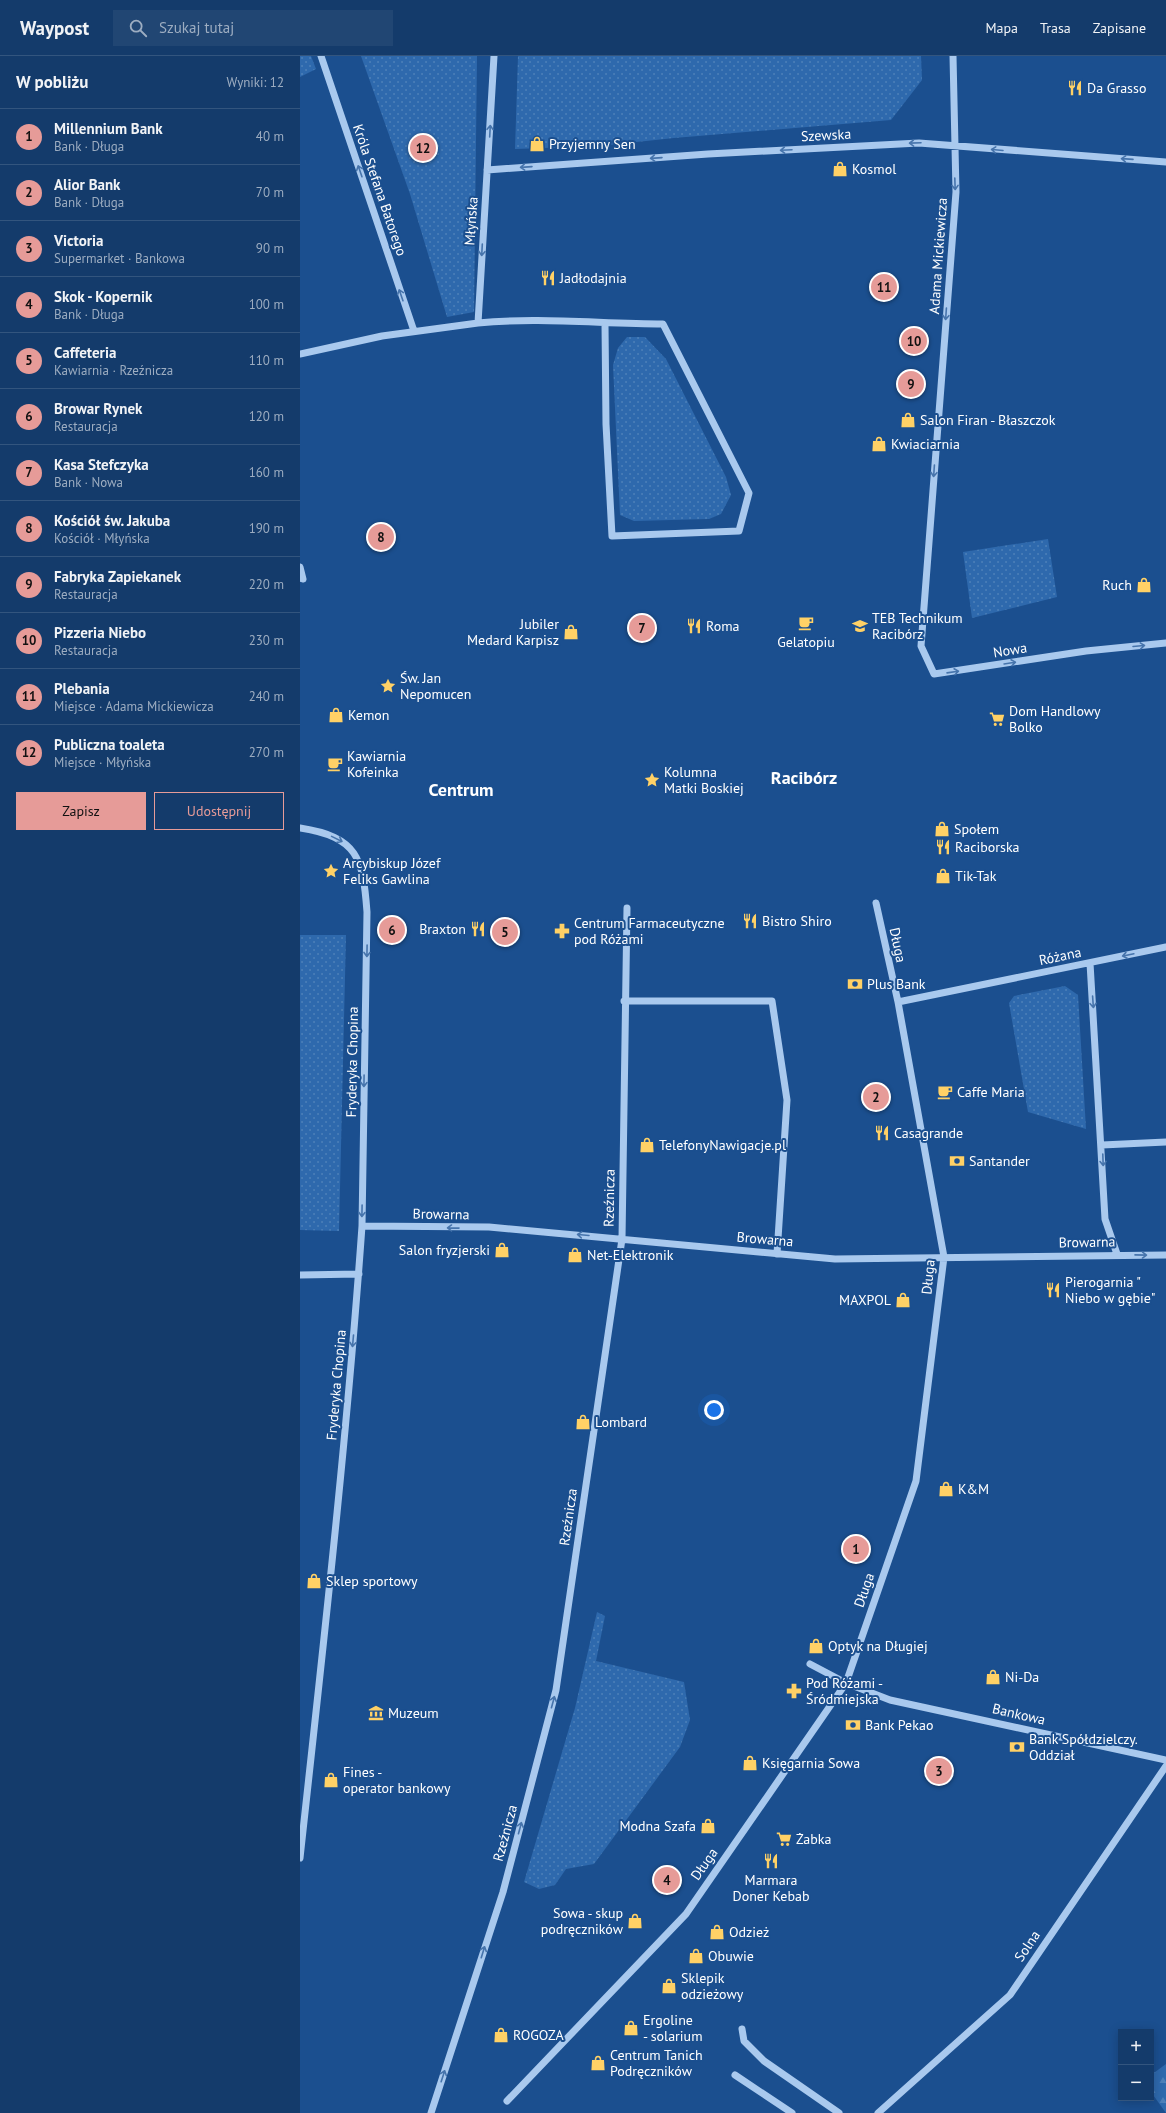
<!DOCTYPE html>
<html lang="pl">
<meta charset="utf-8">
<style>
body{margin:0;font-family:"PT Sans",sans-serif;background:#214673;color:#f1f3f6}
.controls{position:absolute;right:12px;bottom:12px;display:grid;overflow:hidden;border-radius:0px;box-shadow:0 2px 10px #0003}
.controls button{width:36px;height:36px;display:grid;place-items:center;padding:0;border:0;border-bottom:1px solid #33557e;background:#143b6b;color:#f1f3f6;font:20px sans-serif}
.you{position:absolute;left:414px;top:1354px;width:14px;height:14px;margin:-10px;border:3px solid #fff;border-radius:50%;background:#1a73e8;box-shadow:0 0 0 6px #1a73e833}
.badge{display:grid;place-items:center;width:26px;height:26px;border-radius:50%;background:#e69b98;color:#111;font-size:13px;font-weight:700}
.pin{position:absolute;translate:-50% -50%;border:2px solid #fff;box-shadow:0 1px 4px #0006}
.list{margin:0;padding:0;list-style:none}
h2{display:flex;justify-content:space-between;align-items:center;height:52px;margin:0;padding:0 16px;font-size:17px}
h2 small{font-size:13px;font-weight:400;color:#9dadc1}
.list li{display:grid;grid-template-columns:26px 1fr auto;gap:12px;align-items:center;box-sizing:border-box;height:56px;padding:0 16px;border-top:1px solid #33557e}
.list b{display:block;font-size:15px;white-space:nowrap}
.list p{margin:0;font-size:13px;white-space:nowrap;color:#9dadc1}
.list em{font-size:13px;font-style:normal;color:#9dadc1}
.actions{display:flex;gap:8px;padding:12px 16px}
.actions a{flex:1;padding:9px 0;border:1px solid #e69b98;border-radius:0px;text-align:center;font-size:14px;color:#e69b98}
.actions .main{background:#e69b98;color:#111}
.icon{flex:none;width:22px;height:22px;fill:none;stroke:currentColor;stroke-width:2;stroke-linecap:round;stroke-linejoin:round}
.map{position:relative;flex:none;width:866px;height:2057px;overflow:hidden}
header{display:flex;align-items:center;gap:24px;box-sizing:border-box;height:56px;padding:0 20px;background:#143b6b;border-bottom:1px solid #33557e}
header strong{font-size:19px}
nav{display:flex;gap:22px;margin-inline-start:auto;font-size:14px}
.search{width:280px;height:36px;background:#214673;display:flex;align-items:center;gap:10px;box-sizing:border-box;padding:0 14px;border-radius:0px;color:#9dadc1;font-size:15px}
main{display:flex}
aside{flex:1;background:#143b6b}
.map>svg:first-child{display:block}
</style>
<header>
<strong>Waypost</strong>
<div class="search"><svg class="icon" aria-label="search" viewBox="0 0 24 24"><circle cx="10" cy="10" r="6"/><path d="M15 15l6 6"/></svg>Szukaj tutaj</div>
<nav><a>Mapa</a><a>Trasa</a><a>Zapisane</a></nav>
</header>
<main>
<aside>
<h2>W pobliżu<small>Wyniki: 12</small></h2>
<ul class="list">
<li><span class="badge">1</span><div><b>Millennium Bank</b><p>Bank · Długa</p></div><em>40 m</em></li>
<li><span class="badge">2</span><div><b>Alior Bank</b><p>Bank · Długa</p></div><em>70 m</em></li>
<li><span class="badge">3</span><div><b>Victoria</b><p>Supermarket · Bankowa</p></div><em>90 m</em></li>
<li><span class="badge">4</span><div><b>Skok - Kopernik</b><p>Bank · Długa</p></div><em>100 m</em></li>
<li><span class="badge">5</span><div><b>Caffeteria</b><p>Kawiarnia · Rzeźnicza</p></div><em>110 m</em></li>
<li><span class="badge">6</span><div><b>Browar Rynek</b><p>Restauracja</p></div><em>120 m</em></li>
<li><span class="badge">7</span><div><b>Kasa Stefczyka</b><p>Bank · Nowa</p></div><em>160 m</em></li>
<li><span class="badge">8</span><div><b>Kościół św. Jakuba</b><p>Kościół · Młyńska</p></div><em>190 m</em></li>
<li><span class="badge">9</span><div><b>Fabryka Zapiekanek</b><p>Restauracja</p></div><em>220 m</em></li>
<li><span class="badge">10</span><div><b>Pizzeria Niebo</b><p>Restauracja</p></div><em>230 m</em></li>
<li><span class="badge">11</span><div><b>Plebania</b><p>Miejsce · Adama Mickiewicza</p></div><em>240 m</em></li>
<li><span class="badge">12</span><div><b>Publiczna toaleta</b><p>Miejsce · Młyńska</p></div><em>270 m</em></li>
</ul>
<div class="actions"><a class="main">Zapisz</a><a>Udostępnij</a></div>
</aside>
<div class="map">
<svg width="866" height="2057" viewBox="0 0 866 2057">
<defs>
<pattern id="grass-dots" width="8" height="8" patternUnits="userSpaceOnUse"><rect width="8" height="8" fill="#2e69ad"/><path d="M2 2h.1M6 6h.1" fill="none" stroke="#4d80b9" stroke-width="1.8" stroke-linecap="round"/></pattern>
<pattern id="forest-firs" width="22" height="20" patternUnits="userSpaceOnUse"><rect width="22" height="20" fill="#2e69ad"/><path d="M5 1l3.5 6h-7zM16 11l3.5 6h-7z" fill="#4d80b9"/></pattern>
</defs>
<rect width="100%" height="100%" fill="#1b4f8f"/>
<path fill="url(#grass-dots)" d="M0,0H11L16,13L0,21Z
M61,0H177L174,256L147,261L110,138Z
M218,0H621L622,24L591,64L374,82L299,90L215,93Z
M327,281H345L366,303L426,421L431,439L421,458L409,463L334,465L320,459L313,309L318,292Z
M748,483L757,541L672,562L663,496Z
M0,879H46L39,1175L0,1174Z
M765,930L778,939L786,1073L728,1056L709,947L714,940Z
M297,1556L305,1560L296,1605L384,1626L390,1664L380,1691L294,1808L266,1813L255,1829L239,1833L224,1826L275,1652Z"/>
<path fill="url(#forest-firs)" d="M866,2008V2057L851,2036V2019Z"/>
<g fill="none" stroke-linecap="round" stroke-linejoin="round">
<path stroke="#a9c9ee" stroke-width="7" d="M21,0L114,275
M653,0L656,136L621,590L634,618L786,595L866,587
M187,114L408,98L619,87L866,106
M178,267C238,261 302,268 363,268L449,437L439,475L312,480L306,368L305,268
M0,298L82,280L178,267L194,0
M0,511L3,523L0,522
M0,772C58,781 63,802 67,856L62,1170C47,1382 23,1592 0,1802
M790,907L805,1163L817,1198
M324,945H472L487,1044L477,1198
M598,946L866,891
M802,1089L866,1086
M62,1170L189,1171L535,1203L866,1199
M0,1219L59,1218
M510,1608L546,1627L590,1644L866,1704
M442,1973L444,1985L464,2005L539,2057
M435,2019L492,2057
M207,2045L386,1858L546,1627L616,1425L644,1201L598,946L576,847
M131,2057L203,1836L256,1634L322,1183L327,852
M578,2057L710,1939L866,1710"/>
</g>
<defs><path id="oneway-shaft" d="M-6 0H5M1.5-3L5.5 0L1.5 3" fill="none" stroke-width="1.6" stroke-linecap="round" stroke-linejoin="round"/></defs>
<g stroke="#4674ac">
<use href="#oneway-shaft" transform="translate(190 75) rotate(-87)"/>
<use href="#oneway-shaft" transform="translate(615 87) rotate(178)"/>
<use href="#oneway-shaft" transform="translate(486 94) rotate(177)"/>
<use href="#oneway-shaft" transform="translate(697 94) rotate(-175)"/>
<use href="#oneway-shaft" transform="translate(356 102) rotate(176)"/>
<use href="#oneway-shaft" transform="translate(827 103) rotate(-176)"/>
<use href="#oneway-shaft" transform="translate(226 111) rotate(176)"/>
<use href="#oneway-shaft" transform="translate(60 115) rotate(-109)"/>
<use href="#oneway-shaft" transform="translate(655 128) rotate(88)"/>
<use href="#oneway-shaft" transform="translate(182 194) rotate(93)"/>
<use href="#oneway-shaft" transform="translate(101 239) rotate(-109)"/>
<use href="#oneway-shaft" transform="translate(646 258) rotate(94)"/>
<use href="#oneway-shaft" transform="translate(634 415) rotate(94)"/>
<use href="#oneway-shaft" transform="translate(839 590) rotate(-5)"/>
<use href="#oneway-shaft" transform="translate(710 607) rotate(-9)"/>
<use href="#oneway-shaft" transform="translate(653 616) rotate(-8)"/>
<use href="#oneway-shaft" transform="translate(37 783) rotate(26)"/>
<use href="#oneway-shaft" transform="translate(67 895) rotate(91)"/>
<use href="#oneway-shaft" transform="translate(828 899) rotate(168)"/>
<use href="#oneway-shaft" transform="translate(793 946) rotate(86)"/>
<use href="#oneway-shaft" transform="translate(64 1025) rotate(91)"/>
<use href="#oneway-shaft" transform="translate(803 1104) rotate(88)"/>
<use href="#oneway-shaft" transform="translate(62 1155) rotate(91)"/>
<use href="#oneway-shaft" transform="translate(153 1172) rotate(-179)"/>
<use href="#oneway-shaft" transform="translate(283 1179) rotate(-175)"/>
<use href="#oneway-shaft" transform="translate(841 1199) rotate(1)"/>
<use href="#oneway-shaft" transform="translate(53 1285) rotate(95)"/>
<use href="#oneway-shaft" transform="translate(253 1646) rotate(-75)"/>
<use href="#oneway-shaft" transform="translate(220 1772) rotate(-75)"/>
<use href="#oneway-shaft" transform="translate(183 1896) rotate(-73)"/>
<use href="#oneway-shaft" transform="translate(143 2020) rotate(-72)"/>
</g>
<defs>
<g id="restaurant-bare" transform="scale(1.2)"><path d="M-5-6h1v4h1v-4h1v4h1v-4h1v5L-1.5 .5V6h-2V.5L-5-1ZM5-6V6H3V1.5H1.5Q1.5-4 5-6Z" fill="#ffd166" stroke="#1b4f8f" stroke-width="2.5" paint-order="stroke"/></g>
<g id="shop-bare" transform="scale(1.2)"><path d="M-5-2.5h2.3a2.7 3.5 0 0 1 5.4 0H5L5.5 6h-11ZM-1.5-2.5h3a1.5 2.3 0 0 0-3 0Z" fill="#ffd166" stroke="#1b4f8f" stroke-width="2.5" paint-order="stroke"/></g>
<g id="cafe-bare" transform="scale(1.2)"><path d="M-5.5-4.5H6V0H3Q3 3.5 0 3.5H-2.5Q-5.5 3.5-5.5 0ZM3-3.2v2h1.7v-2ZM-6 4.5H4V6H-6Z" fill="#ffd166" stroke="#1b4f8f" stroke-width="2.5" paint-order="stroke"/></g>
<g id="school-bare" transform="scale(1.2)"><path d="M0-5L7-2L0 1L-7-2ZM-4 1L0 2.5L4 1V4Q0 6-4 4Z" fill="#ffd166" stroke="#1b4f8f" stroke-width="2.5" paint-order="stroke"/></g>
<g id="sight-bare" transform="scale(1.2)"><path d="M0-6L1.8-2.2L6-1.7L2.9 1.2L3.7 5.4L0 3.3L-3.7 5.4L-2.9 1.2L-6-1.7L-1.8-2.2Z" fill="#ffd166" stroke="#1b4f8f" stroke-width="2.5" paint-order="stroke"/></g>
<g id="supermarket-bare" transform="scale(1.2)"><path d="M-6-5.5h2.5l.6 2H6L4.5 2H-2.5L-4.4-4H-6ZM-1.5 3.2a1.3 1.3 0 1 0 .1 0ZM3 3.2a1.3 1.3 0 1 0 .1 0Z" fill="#ffd166" stroke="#1b4f8f" stroke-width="2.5" paint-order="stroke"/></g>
<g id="pharmacy-bare" transform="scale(1.2)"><path d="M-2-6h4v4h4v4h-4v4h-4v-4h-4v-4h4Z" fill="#ffd166" stroke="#1b4f8f" stroke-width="2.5" paint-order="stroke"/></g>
<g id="bank-bare" transform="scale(1.2)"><path d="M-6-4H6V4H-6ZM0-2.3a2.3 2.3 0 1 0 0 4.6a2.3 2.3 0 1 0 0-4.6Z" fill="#ffd166" stroke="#1b4f8f" stroke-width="2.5" paint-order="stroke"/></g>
<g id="museum-bare" transform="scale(1.2)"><path d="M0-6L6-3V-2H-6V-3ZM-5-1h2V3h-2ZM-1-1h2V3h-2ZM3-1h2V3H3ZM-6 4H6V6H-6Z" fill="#ffd166" stroke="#1b4f8f" stroke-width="2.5" paint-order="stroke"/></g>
</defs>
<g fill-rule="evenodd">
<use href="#restaurant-bare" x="775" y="32"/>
<use href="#shop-bare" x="237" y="88"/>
<use href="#shop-bare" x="540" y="113"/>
<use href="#restaurant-bare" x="248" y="222"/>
<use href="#shop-bare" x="608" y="364"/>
<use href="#shop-bare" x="579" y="388"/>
<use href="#shop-bare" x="844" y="529"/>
<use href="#cafe-bare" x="506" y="567"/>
<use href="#restaurant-bare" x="394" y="570"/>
<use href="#school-bare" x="560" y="570"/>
<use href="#shop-bare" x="271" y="576"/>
<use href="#sight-bare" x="88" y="630"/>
<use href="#shop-bare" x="36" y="659"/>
<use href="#supermarket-bare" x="697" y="663"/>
<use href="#cafe-bare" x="35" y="708"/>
<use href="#sight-bare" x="352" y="724"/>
<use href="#shop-bare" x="642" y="773"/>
<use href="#restaurant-bare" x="643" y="791"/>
<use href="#sight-bare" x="31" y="815"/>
<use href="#shop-bare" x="643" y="820"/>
<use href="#restaurant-bare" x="450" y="865"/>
<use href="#restaurant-bare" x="178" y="873"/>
<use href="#pharmacy-bare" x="262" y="875"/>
<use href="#bank-bare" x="555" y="928"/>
<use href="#cafe-bare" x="645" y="1036"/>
<use href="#restaurant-bare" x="582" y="1077"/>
<use href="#shop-bare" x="347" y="1089"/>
<use href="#bank-bare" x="657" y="1105"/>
<use href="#shop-bare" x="202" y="1194"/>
<use href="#shop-bare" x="275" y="1199"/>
<use href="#restaurant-bare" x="753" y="1234"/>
<use href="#shop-bare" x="603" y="1244"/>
<use href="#shop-bare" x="283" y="1366"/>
<use href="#shop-bare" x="646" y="1433"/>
<use href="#shop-bare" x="14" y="1525"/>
<use href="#shop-bare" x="516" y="1590"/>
<use href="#shop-bare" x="693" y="1621"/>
<use href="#pharmacy-bare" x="494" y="1635"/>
<use href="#museum-bare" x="76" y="1657"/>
<use href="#bank-bare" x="553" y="1669"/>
<use href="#bank-bare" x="717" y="1691"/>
<use href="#shop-bare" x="450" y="1707"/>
<use href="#shop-bare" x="31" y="1724"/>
<use href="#shop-bare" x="408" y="1770"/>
<use href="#supermarket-bare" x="484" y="1783"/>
<use href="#restaurant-bare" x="471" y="1805"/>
<use href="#shop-bare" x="335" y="1865"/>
<use href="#shop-bare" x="417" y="1876"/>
<use href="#shop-bare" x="396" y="1900"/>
<use href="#shop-bare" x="369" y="1930"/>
<use href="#shop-bare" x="331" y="1972"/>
<use href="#shop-bare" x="201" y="1979"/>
<use href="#shop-bare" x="298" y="2007"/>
</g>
<g text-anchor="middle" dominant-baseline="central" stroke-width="4" stroke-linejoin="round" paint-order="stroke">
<g font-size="14" fill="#fff" stroke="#1b4f8f" text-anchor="start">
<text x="787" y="32">Da Grasso</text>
<text x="249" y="88">Przyjemny Sen</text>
<text x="552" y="113">Kosmol</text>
<text x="260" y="222">Jadłodajnia</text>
<text x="620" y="364">Salon Firan - Błaszczok</text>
<text x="591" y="388">Kwiaciarnia</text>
<text x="832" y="529" text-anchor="end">Ruch</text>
<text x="572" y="562">TEB Technikum<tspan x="572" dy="16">Racibórz</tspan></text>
<text x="259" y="568" text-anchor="end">Jubiler<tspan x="259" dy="16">Medard Karpisz</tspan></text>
<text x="406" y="570">Roma</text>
<text x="506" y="586" text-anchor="middle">Gelatopiu</text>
<text x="100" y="622">Św. Jan<tspan x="100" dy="16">Nepomucen</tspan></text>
<text x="709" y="655">Dom Handlowy<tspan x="709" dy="16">Bolko</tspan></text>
<text x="48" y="659">Kemon</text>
<text x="47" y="700">Kawiarnia<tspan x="47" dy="16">Kofeinka</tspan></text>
<text x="364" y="716">Kolumna<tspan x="364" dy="16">Matki Boskiej</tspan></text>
<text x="654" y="773">Społem</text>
<text x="655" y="791">Raciborska</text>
<text x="43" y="807">Arcybiskup Józef<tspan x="43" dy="16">Feliks Gawlina</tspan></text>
<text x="655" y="820">Tik-Tak</text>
<text x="462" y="865">Bistro Shiro</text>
<text x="274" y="867">Centrum Farmaceutyczne<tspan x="274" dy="16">pod Różami</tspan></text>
<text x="166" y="873" text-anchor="end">Braxton</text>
<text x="567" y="928">Plus Bank</text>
<text x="657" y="1036">Caffe Maria</text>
<text x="594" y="1077">Casagrande</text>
<text x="359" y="1089">TelefonyNawigacje.pl</text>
<text x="669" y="1105">Santander</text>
<text x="190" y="1194" text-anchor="end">Salon fryzjerski</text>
<text x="287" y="1199">Net-Elektronik</text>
<text x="765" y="1226">Pierogarnia "<tspan x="765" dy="16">Niebo w gębie"</tspan></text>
<text x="591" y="1244" text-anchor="end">MAXPOL</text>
<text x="295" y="1366">Lombard</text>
<text x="658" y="1433">K&amp;M</text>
<text x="26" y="1525">Sklep sportowy</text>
<text x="528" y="1590">Optyk na Długiej</text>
<text x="705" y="1621">Ni-Da</text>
<text x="506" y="1627">Pod Różami -<tspan x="506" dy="16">Śródmiejska</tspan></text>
<text x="88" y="1657">Muzeum</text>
<text x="565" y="1669">Bank Pekao</text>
<text x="729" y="1683">Bank Spółdzielczy.<tspan x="729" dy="16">Oddział</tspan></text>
<text x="462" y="1707">Księgarnia Sowa</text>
<text x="43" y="1716">Fines -<tspan x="43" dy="16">operator bankowy</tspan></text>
<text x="396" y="1770" text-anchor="end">Modna Szafa</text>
<text x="496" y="1783">Żabka</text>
<text x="471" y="1824" text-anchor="middle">Marmara<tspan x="471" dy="16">Doner Kebab</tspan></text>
<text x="323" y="1857" text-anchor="end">Sowa - skup<tspan x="323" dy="16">podręczników</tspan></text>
<text x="429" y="1876">Odzież</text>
<text x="408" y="1900">Obuwie</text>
<text x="381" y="1922">Sklepik<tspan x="381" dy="16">odzieżowy</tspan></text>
<text x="343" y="1964">Ergoline<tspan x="343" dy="16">- solarium</tspan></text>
<text x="213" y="1979">ROGOZA</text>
<text x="310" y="1999">Centrum Tanich<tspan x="310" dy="16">Podręczników</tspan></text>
</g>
<g font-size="14" fill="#fff" stroke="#1b4f8f">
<text transform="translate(526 79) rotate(-3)">Szewska</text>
<text transform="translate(80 134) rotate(71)">Króla Stefana Batorego</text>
<text transform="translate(171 165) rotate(-86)">Młyńska</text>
<text transform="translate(638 200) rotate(-86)">Adama Mickiewicza</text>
<text transform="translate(710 594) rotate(-9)">Nowa</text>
<text transform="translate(598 889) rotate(78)">Długa</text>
<text transform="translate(760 900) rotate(-12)">Różana</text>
<text transform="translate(52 1006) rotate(-89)">Fryderyka Chopina</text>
<text transform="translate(309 1142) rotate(-89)">Rzeźnicza</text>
<text transform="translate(141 1158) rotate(1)">Browarna</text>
<text transform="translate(465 1183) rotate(5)">Browarna</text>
<text transform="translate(787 1186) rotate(-1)">Browarna</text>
<text transform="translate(628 1221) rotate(-84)">Długa</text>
<text transform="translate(36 1329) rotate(-85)">Fryderyka Chopina</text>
<text transform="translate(268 1461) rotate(-82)">Rzeźnicza</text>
<text transform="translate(564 1534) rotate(-71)">Długa</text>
<text transform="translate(719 1658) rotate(13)">Bankowa</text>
<text transform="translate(205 1777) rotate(-75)">Rzeźnicza</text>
<text transform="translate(404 1808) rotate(-55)">Długa</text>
<text transform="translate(727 1890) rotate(-56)">Solna</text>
</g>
<g font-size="18" font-weight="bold" fill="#fff" stroke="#1b4f8f">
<text x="504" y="721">Racibórz</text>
<text x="161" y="733">Centrum</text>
</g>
</g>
</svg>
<div class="controls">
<button>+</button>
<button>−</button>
</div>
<div class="you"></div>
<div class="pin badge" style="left:556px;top:1493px">1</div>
<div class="pin badge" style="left:576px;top:1041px">2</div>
<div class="pin badge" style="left:639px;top:1715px">3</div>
<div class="pin badge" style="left:367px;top:1824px">4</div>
<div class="pin badge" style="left:205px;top:876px">5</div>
<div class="pin badge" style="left:92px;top:874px">6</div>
<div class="pin badge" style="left:342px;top:572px">7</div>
<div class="pin badge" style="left:81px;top:481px">8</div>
<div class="pin badge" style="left:611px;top:328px">9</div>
<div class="pin badge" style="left:614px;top:285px">10</div>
<div class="pin badge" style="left:584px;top:231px">11</div>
<div class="pin badge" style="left:123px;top:92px">12</div>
</div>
</main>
